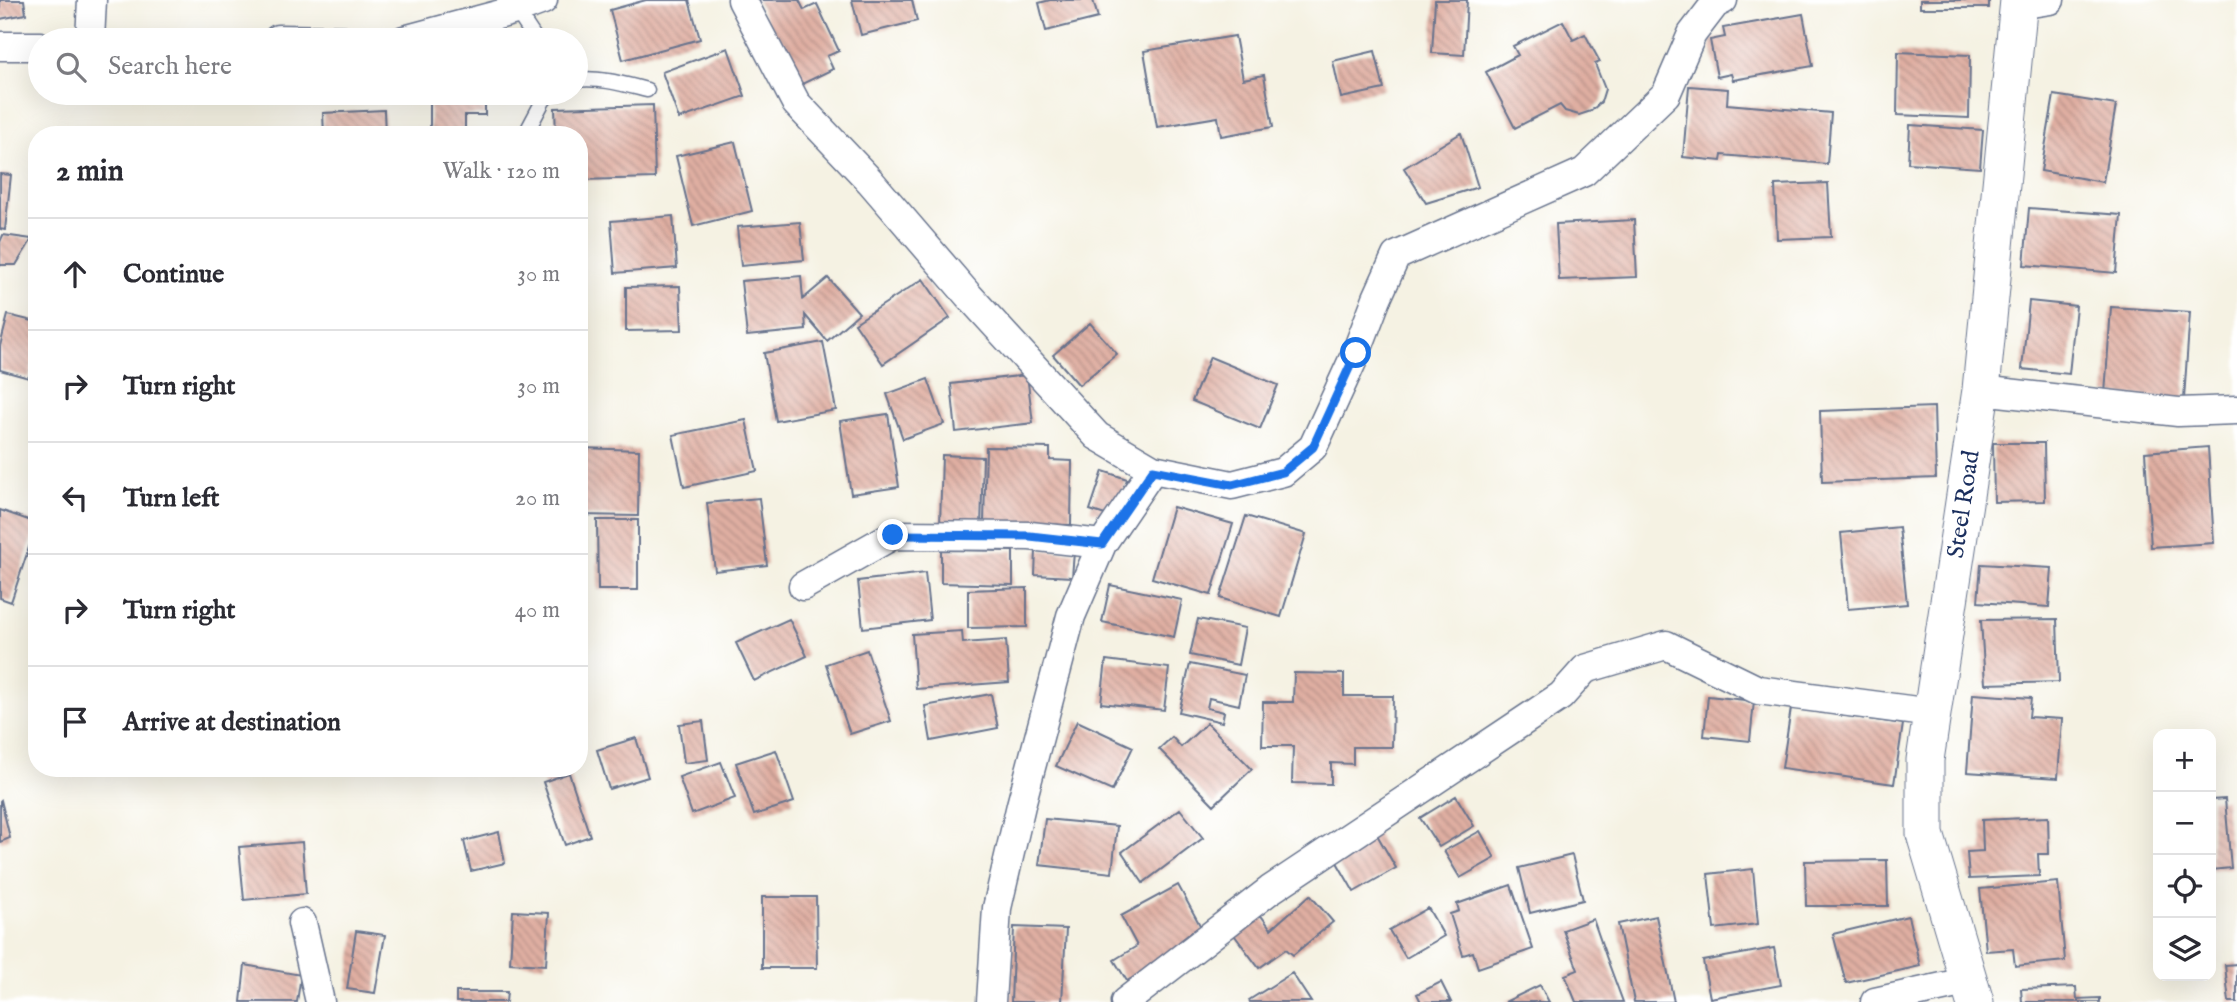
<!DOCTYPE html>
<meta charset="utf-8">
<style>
body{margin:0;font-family:"IM FELL English",serif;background:#f7f7f7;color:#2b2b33}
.controls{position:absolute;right:21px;bottom:21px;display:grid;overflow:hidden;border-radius:14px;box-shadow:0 7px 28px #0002}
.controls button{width:63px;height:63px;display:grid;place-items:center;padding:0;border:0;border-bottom:2px solid #e1e1e2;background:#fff;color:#2b2b33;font:35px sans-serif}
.stop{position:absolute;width:21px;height:21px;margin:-16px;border:5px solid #1a73e8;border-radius:50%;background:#fff}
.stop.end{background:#1a73e8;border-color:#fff;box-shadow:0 2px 7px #0008}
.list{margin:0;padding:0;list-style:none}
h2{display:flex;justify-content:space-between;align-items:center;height:91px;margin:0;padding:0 28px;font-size:30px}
h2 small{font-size:23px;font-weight:400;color:#7c7c81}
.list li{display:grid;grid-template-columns:46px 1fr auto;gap:21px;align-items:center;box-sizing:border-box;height:112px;padding:0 28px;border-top:2px solid #e1e1e2}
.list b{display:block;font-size:26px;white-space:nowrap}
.list em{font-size:23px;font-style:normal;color:#7c7c81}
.icon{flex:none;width:38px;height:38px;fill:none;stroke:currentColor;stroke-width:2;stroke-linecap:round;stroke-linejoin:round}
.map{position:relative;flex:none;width:2237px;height:1002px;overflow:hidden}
.search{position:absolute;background:#fff;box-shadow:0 7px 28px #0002;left:28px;top:28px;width:560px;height:77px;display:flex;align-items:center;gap:18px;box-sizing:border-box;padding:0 24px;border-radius:38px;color:#7c7c81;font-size:26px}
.panel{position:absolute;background:#fff;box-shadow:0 7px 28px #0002;left:28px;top:126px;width:560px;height:651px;border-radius:28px}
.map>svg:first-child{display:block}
</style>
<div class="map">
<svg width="2237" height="1002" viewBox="0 0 2237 1002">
<defs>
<pattern id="building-back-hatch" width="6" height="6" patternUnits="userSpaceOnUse" patternTransform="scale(1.75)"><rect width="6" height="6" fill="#e0afa2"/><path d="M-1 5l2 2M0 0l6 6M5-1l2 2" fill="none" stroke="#b58f87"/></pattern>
</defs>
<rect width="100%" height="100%" fill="#fff"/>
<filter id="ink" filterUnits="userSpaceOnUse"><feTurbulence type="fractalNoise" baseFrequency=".0143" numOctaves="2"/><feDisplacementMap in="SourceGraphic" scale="14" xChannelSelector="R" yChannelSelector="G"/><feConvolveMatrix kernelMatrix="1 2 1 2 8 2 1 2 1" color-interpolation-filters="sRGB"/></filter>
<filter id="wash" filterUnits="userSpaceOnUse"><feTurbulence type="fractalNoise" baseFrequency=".00686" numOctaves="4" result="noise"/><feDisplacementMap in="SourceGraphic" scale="28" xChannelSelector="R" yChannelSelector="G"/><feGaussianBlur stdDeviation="1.57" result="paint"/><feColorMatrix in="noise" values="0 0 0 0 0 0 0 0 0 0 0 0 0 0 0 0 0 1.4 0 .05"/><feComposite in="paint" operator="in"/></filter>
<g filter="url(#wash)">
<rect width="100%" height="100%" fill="#f5f2e3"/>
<g id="blocks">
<path fill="url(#building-back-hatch)" d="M0,0H24L26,14L0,19Z
M646,0H689L700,39L623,60L610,10Z
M757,0H799L804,10L817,4L839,51L827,56L833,69L798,86Z
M852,0H912L917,21L861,35Z
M1050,0H1093L1098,18L1046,31L1039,3Z
M1435,0H1467L1464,55L1432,53Z
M1920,0H1989V8H1920Z
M1803,14L1813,66L1733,80L1731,74L1717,77L1710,40L1725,37L1723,28Z
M1563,21L1573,40L1585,34L1600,62L1595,64L1605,89L1601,102L1591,111L1579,115L1565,111L1560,105L1515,128L1486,72L1518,55L1513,46Z
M1235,36L1243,79L1264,75L1273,127L1221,136L1218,117L1157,127L1144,51Z
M728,48L745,96L679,119L662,72Z
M1375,51L1384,89L1341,98L1333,61Z
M1898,52L1970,55L1969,118L1897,115Z
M1689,86L1728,89L1727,104L1831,113L1827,164L1722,155L1721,161L1683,157Z
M430,93H485V115H465V131H430Z
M2054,95L2116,105L2103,182L2041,171Z
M653,105L655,178L579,180V135H556L555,108Z
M384,110L385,135H324L323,113Z
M1910,125L1983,130L1980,168L1908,163Z
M1461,133L1478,187L1426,203L1404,168Z
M735,142L752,211L693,226L676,156Z
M0,174L11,175L5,230L0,229Z
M1828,183L1831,237L1777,239L1775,185Z
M2029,208L2121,215L2116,273L2024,265Z
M673,216L677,268L615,273L611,221Z
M1634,220L1637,277L1559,280L1556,224Z
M800,222L804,260L741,266L737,227Z
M3,235L32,239L16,265H0V242Z
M801,276L803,299L828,278L859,313L827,341L805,315L806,330L747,336L741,281Z
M923,279L950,318L883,364L855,323Z
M680,286L682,330L626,331V287Z
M2029,301L2076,306L2069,374L2022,369Z
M2111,307L2190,312L2184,399L2105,394Z
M8,315L37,322V366L32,365L29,378L0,370V346Z
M1090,323L1117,354L1079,385L1053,355Z
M823,342L836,410L776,421L764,353Z
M1210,357L1278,385L1260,429L1192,401Z
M1027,375L1033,423L956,432L951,384Z
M928,379L944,424L903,439L887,394Z
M1934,407L1936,478L1822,482L1820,411Z
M888,414L899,487L851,494L840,421Z
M746,420L757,471L684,487L673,435Z
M1993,443H2044L2045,501L1994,502Z
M986,447L1050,448V460L1072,461L1071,525L984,523Z
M2208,447L2214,543L2151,547L2145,452Z
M581,448L639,450L638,516L579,515Z
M942,455L983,457L981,528L940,526Z
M1103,471L1127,479L1114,518L1090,510Z
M759,498L767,565L715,571L707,503Z
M1173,507L1233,524L1211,595L1152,578Z
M0,510L37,523L11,602L0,598Z
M1246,516L1306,534L1281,617L1220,598Z
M597,520H638V590H598Z
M1899,527L1907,604L1848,609L1841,533Z
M941,550L1013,551V585L941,583Z
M1036,550L1074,552L1072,577L1035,575Z
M1981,564L2052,568L2049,607L1978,602Z
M925,573L930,620L863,628L858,581Z
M1110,585L1182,600L1174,637L1102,622Z
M1027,588V627L968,628V590Z
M789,619L807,656L754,681L736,643Z
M1198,619L1245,628L1238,665L1190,655Z
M2057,619L2059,682L1985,684L1981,620Z
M962,631L963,643L1006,640L1009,682L916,689L912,634Z
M867,650L891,721L850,734L826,664Z
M1106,660L1169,668L1164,710L1101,703Z
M1190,664L1245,675L1239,705L1209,698L1207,708L1224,712L1222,722L1179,712Z
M1294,673L1344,674V696H1393L1392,747H1353V764L1331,763V784L1292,783L1293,746H1262L1263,702H1293Z
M991,694L998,728L931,741L925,706Z
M1973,694L2031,698L2029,717L2062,719L2058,778L1967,772Z
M1708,696L1754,701L1750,741L1704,736Z
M1791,708L1903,724L1894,784L1782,768Z
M703,721L708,760L684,763L679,724Z
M1077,721L1133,747L1112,791L1056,766Z
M1207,723L1252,769L1214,805L1159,749L1172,737L1181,747Z
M636,738L648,777L609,789L597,750Z
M776,750L794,802L754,815L736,763Z
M721,762L735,798L692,814L679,777Z
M569,773L590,836L565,845L543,782Z
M1456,796L1474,826L1439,847L1420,818Z
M2225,799L2231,868L2211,870V800Z
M1,800L10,838L0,842V801Z
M1180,809L1203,838L1143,883L1122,852Z
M2048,817L2049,854H2038L2039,876L1969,879L1967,852L1983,851L1982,820Z
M1045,819L1117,826L1112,873L1039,865Z
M1480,831L1495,858L1460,878L1444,851Z
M499,832L505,863L471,871L464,841Z
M1376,833L1396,868L1354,892L1334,857Z
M302,842L306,894L244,900L239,847Z
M1572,855L1583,900L1530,913L1519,868Z
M1887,860L1888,906H1806L1805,861Z
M1753,869L1758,924L1714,929L1708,874Z
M2058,882L2065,961L2015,966L2013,949L1986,951L1980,889Z
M1178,885L1206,936L1127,981L1114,960L1137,946L1121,916Z
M1511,885L1533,949L1478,968L1473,952L1463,955L1450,914L1459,911L1457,904Z
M1310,895L1333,922L1293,955L1286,949L1259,968L1232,932L1259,913L1271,929Z
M762,897H816L817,968H762Z
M1428,908L1444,936L1406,958L1389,930Z
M513,911L549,913L546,965L510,963Z
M1656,916L1674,1002H1634L1618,924Z
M1908,916L1920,966L1846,983L1833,934Z
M1593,919L1607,959L1623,1002H1576L1565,975L1578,970L1563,930Z
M1014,927L1066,929L1062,1002H1011Z
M356,931L385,935L375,993L347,989Z
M1774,948L1781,985L1710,998L1703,961Z
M2237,964V1002H2229L2225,965Z
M245,965L301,975L297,1002H241Z
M1292,973L1311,1002H1250L1249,1000Z
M1441,982L1451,1002H1421L1417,994Z
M1540,985L1549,1002H1505Z
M2076,987L2077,999L2100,998V1002H2022L2021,989Z
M456,992H507L506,1002H456Z"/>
</g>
</g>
<g filter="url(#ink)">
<use href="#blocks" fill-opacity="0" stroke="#67738d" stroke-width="2"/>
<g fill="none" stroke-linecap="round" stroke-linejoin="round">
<g stroke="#67738d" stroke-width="17">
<path id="service" d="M516,10L536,40
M576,80C600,77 623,84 647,90
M525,135L543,101L550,93"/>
</g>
<g stroke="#67738d" stroke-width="31">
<path id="minor" d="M742,0L796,103L870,181L968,295L1097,436L1153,469L1232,485L1283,472L1313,447L1356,353L1377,298L1396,256L1584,172L1666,94L1692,34L1715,4L1723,0
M2018,5L2050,0
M278,39L343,40
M87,40H90L92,0
M404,40L516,10L543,0
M0,46H40
M1981,390L2178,412L2237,410
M803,586L893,535L1030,536L1102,544
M302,923L320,1002
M991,1002L997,908L1021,805L1071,616L1102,544L1153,469
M1125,1002L1270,890L1561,696L1585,669L1666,645L1758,690L1932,713
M1875,1002L1970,981"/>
</g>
<g stroke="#67738d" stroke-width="39">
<g id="tertiary">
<path id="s1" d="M1975,1002L1925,834V760L1981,390L2019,0"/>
</g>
</g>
<use href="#service" stroke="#fff" stroke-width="14"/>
<use href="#minor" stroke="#fff" stroke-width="28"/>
<use href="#tertiary" stroke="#fff" stroke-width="37"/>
</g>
</g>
<g fill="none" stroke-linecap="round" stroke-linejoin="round" filter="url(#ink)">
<path stroke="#1a73e8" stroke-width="9" d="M893,535L1030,536L1102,544L1153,470L1232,485L1283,472L1313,447L1356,353"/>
</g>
<g text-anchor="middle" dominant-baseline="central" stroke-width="5" stroke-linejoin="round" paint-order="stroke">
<g font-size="24" fill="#1b2f5e" stroke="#fff">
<text stroke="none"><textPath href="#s1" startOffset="508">Steel Road</textPath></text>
</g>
</g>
</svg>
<div class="controls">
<button>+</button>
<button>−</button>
<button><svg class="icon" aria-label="locate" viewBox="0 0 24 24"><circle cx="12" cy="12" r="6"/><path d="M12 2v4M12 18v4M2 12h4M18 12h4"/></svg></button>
<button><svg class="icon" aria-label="layers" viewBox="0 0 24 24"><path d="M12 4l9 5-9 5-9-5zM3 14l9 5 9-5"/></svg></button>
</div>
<div class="stop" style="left:1356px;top:353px"></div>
<div class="stop end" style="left:893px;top:535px"></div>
<div class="search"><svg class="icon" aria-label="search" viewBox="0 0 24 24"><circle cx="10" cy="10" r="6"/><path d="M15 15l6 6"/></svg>Search here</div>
<section class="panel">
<h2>2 min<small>Walk · 120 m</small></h2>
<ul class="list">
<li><svg class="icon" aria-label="ahead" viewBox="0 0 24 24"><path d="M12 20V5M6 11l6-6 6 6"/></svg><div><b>Continue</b></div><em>30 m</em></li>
<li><svg class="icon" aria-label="right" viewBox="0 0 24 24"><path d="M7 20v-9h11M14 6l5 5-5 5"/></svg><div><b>Turn right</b></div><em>30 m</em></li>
<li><svg class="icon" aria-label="left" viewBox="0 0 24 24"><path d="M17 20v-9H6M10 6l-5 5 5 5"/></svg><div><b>Turn left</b></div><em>20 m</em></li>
<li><svg class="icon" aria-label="right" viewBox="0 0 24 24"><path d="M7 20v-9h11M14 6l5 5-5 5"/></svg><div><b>Turn right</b></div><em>40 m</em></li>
<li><svg class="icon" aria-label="arrive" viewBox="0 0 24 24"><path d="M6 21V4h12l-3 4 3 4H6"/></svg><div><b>Arrive at destination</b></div></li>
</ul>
</section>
</div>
